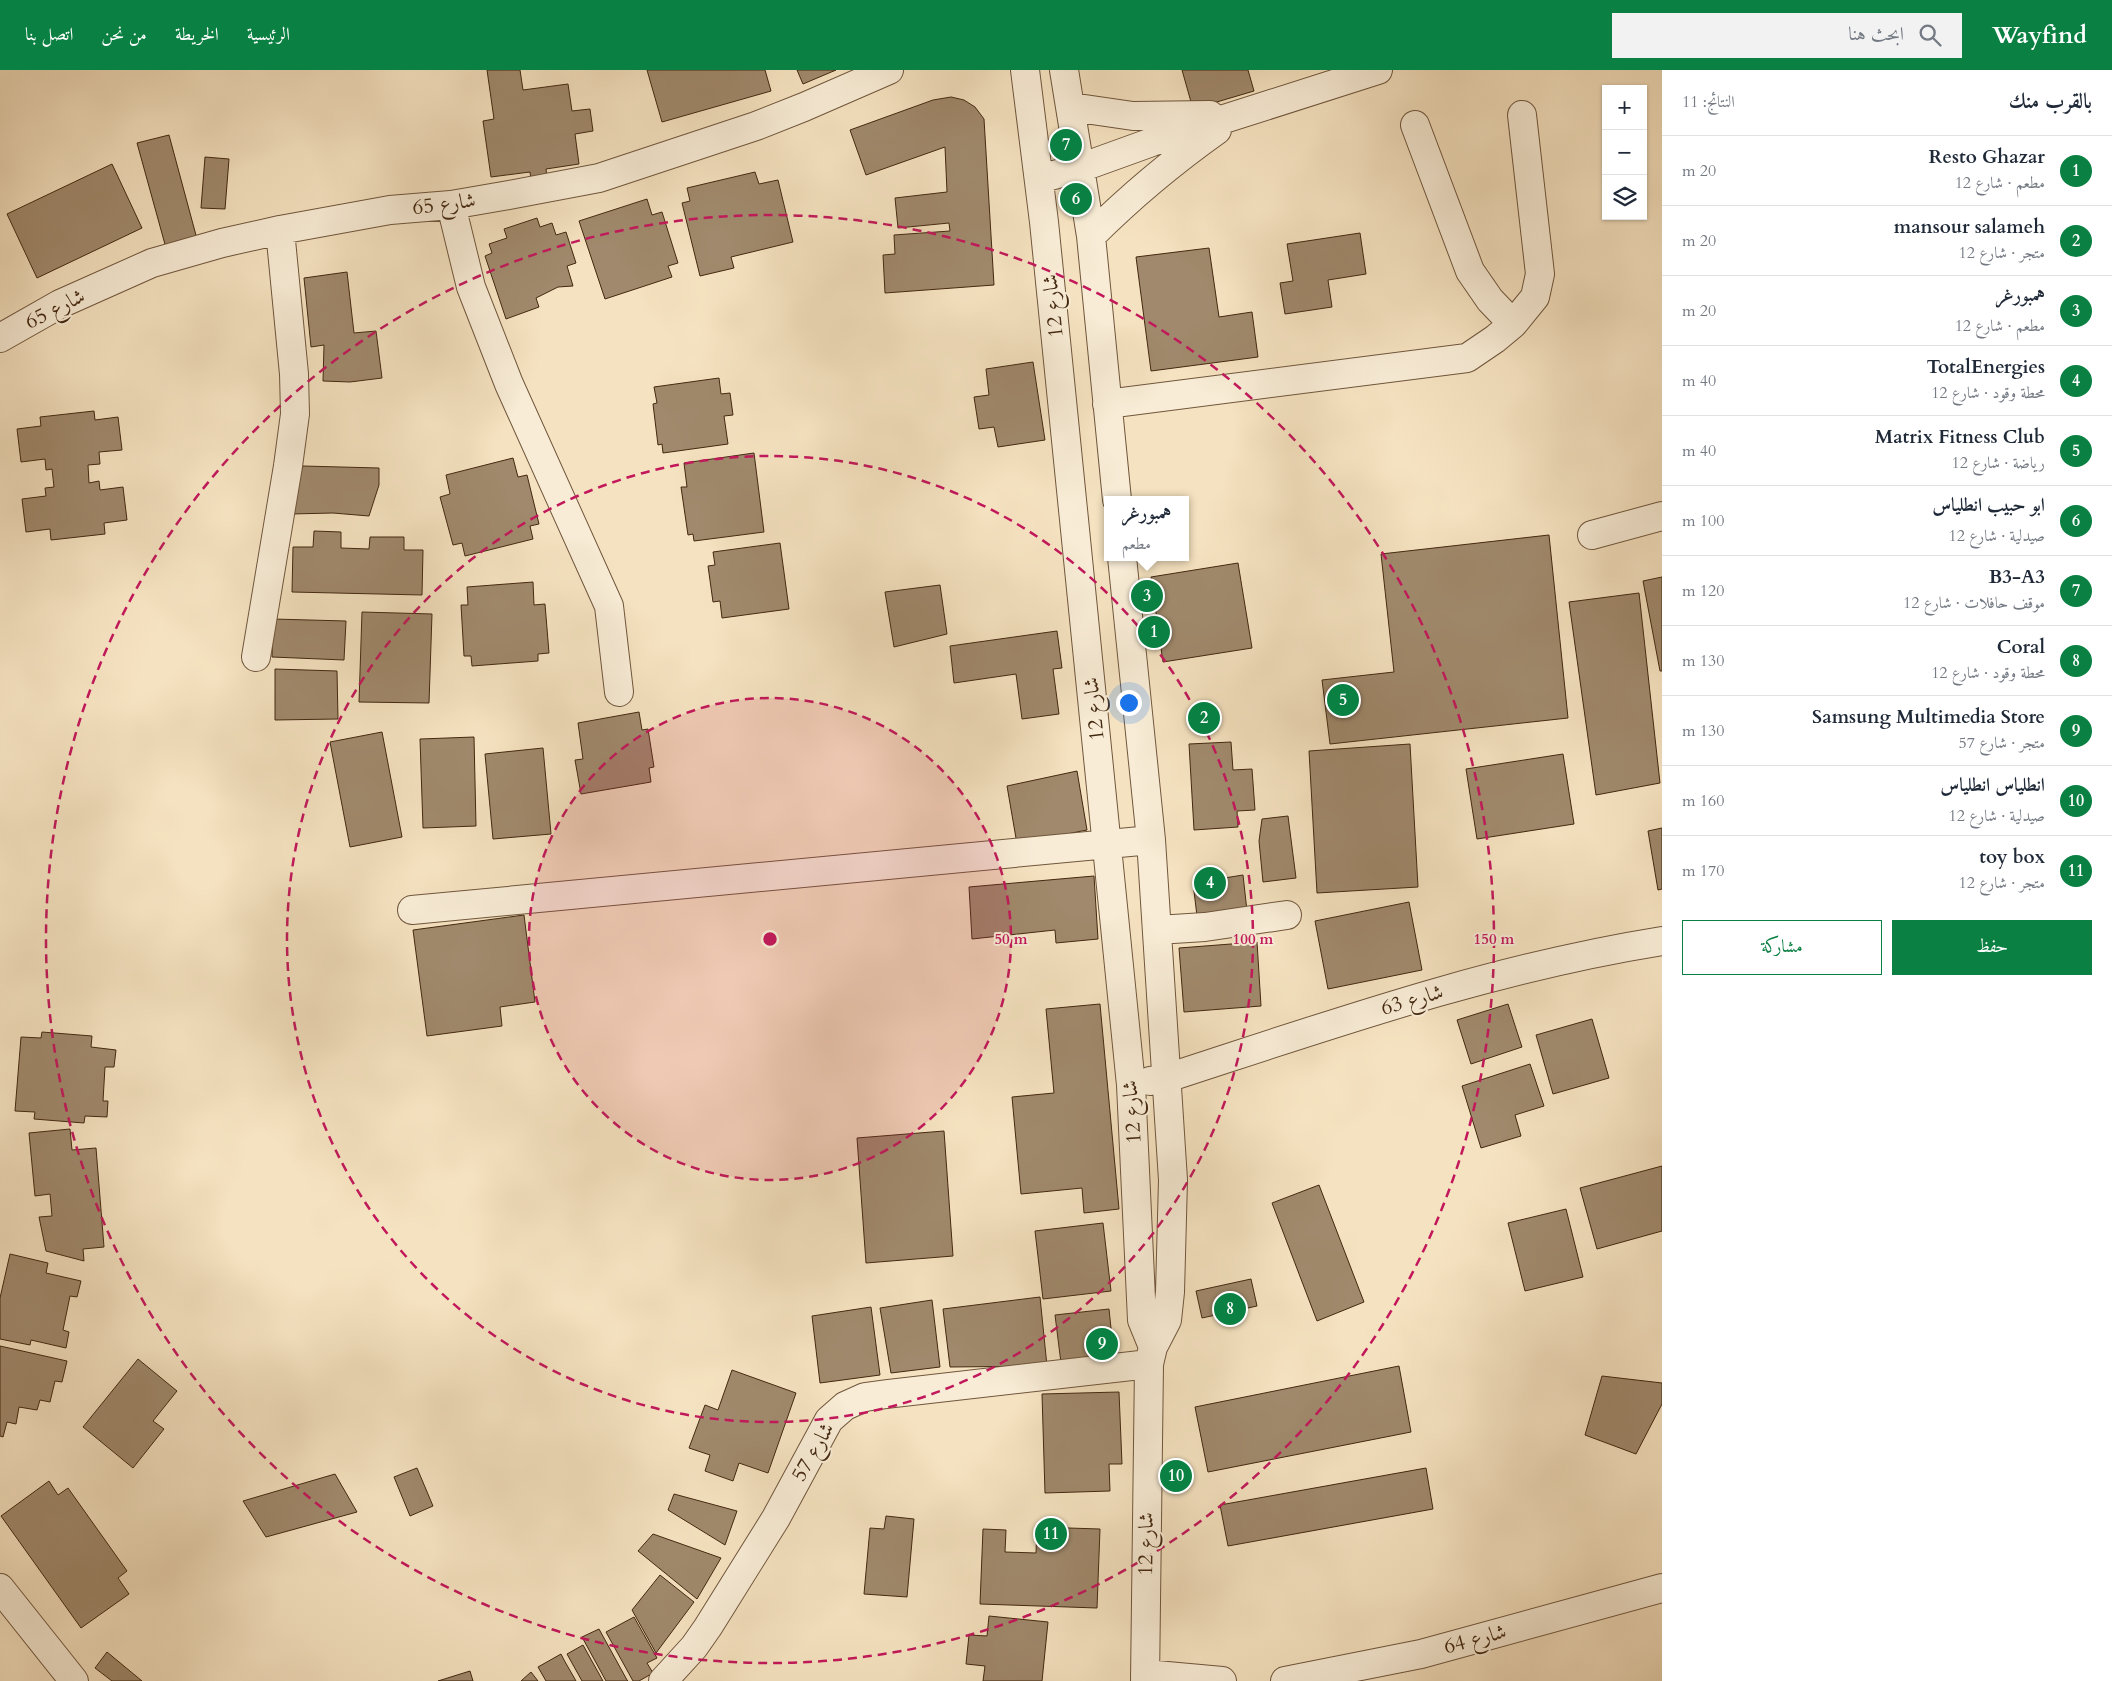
<!DOCTYPE html>
<html lang="ar">
<meta charset="utf-8">
<style>
body{margin:0;font-family:Cardo,Amiri,serif;background:#f2f2f3;color:#1f2937;direction:rtl}
.controls{position:absolute;right:15px;top:15px;display:grid;overflow:hidden;border-radius:0px;box-shadow:0 1px 4px #0004}
.controls button{width:45px;height:45px;display:grid;place-items:center;padding:0;border:0;border-bottom:1px solid #e0e1e3;background:#fff;color:#1f2937;font:25px sans-serif}
.you{position:absolute;left:1128px;top:632px;width:18px;height:18px;margin:-12px;border:4px solid #fff;border-radius:50%;background:#1a73e8;box-shadow:0 0 0 8px #1a73e833}
.badge{display:grid;place-items:center;width:32px;height:32px;border-radius:50%;background:#0b8043;color:#fff;font-size:16px;font-weight:700}
.pin{position:absolute;translate:-50% -50%;border:2px solid #fff;box-shadow:0 1px 5px #0006}
.popup{position:absolute;left:1104px;top:426px;width:85px;height:65px;box-sizing:border-box;display:grid;place-content:center;border-radius:0px;background:#fff;filter:drop-shadow(0 1px 4px #0005);font-size:16px;white-space:nowrap;color:#747a83}
.popup b{font-size:19px;color:#1f2937}
.popup::after{content:'';position:absolute;left:50%;top:100%;margin-left:-10px;border:10px solid transparent;border-top-color:#fff}
.list{margin:0;padding:0;list-style:none}
h2{display:flex;justify-content:space-between;align-items:center;height:65px;margin:0;padding:0 20px;font-size:21px}
h2 small{font-size:16px;font-weight:400;color:#747a83}
.list li{display:grid;grid-template-columns:32px 1fr auto;gap:15px;align-items:center;box-sizing:border-box;height:70px;padding:0 20px;border-top:1px solid #e0e1e3}
.list b{display:block;font-size:19px;white-space:nowrap}
.list p{margin:0;font-size:16px;white-space:nowrap;color:#747a83}
.list em{font-size:16px;font-style:normal;color:#747a83}
.actions{display:flex;gap:10px;padding:15px 20px}
.actions a{flex:1;padding:11px 0;border:1px solid #0b8043;border-radius:0px;text-align:center;font-size:18px;color:#0b8043}
.actions .main{background:#0b8043;color:#fff}
.icon{flex:none;width:28px;height:28px;fill:none;stroke:currentColor;stroke-width:2;stroke-linecap:round;stroke-linejoin:round}
.map{position:relative;flex:none;width:1662px;height:1611px;overflow:hidden;direction:ltr}
header{display:flex;align-items:center;gap:30px;box-sizing:border-box;height:70px;padding:0 25px;background:#0b8043;color:#fff}
header strong{font-size:24px}
nav{display:flex;gap:28px;margin-inline-start:auto;font-size:18px}
.search{width:350px;height:45px;background:#f2f2f3;display:flex;align-items:center;gap:12px;box-sizing:border-box;padding:0 18px;border-radius:0px;color:#747a83;font-size:19px}
main{display:flex}
aside{flex:1;background:#fff}
.map>svg:first-child{display:block}
</style>
<header>
<strong>Wayfind</strong>
<div class="search"><svg class="icon" aria-label="search" viewBox="0 0 24 24"><circle cx="10" cy="10" r="6"/><path d="M15 15l6 6"/></svg>ابحث هنا</div>
<nav><a>الرئيسية</a><a>الخريطة</a><a>من نحن</a><a>اتصل بنا</a></nav>
</header>
<main>
<aside>
<h2>بالقرب منك<small>النتائج: 11</small></h2>
<ul class="list">
<li><span class="badge">1</span><div><b>Resto Ghazar</b><p>مطعم · شارع 12</p></div><em>20 m</em></li>
<li><span class="badge">2</span><div><b>mansour salameh</b><p>متجر · شارع 12</p></div><em>20 m</em></li>
<li><span class="badge">3</span><div><b>همبورغر</b><p>مطعم · شارع 12</p></div><em>20 m</em></li>
<li><span class="badge">4</span><div><b>TotalEnergies</b><p>محطة وقود · شارع 12</p></div><em>40 m</em></li>
<li><span class="badge">5</span><div><b>Matrix Fitness Club</b><p>رياضة · شارع 12</p></div><em>40 m</em></li>
<li><span class="badge">6</span><div><b>ابو حبيب انطلياس</b><p>صيدلية · شارع 12</p></div><em>100 m</em></li>
<li><span class="badge">7</span><div><b>B3-A3</b><p>موقف حافلات · شارع 12</p></div><em>120 m</em></li>
<li><span class="badge">8</span><div><b>Coral</b><p>محطة وقود · شارع 12</p></div><em>130 m</em></li>
<li><span class="badge">9</span><div><b>Samsung Multimedia Store</b><p>متجر · شارع 57</p></div><em>130 m</em></li>
<li><span class="badge">10</span><div><b>انطلياس انطلياس</b><p>صيدلية · شارع 12</p></div><em>160 m</em></li>
<li><span class="badge">11</span><div><b>toy box</b><p>متجر · شارع 12</p></div><em>170 m</em></li>
</ul>
<div class="actions"><a class="main">حفظ</a><a>مشاركة</a></div>
</aside>
<div class="map">
<svg width="1662" height="1611" viewBox="0 0 1662 1611">
<rect width="100%" height="100%" fill="#f5e2c0"/>
<filter id="stains"><feTurbulence type="fractalNoise" baseFrequency=".004" numOctaves="4"/><feColorMatrix values="0 0 0 0 .2 0 0 0 0 .09 0 0 0 0 .02 0 0 0 .5 -.17"/></filter>
<radialGradient id="worn" r=".72"><stop offset=".6" stop-color="#630" stop-opacity="0"/><stop offset="1" stop-color="#630" stop-opacity=".3"/></radialGradient>
<path fill="#a0896c" stroke="#432810" d="M487,0H520L523,20L568,14L572,41L590,39L593,61L575,64L579,94L546,99L547,108L531,110L530,102L491,107L483,51L494,49Z
M647,0H765L771,21L662,52Z
M797,0H836L803,14Z
M1182,0H1248L1254,21L1193,39Z
M951,27L964,30L975,37L984,49L994,215L885,223L883,185L895,184L894,165L950,161L949,153L898,158L895,128L947,122L945,77L866,105L850,60L933,30Z
M169,65L197,169L166,178L137,73Z
M205,87L229,89L225,139L201,138Z
M112,94L142,158L37,208L7,144Z
M755,102L759,114L778,110L793,172L731,187L734,198L700,206L682,133L690,131L687,118Z
M647,129L652,145L662,142L678,193L668,196L672,207L605,229L579,151Z
M537,148L540,157L552,153L556,165L566,162L576,193L567,196L573,216L558,217L536,228L539,237L506,249L485,186L492,183L489,174L507,168L504,159Z
M1360,163L1366,204L1328,210L1332,237L1285,244L1280,213L1293,211L1287,174Z
M1209,178L1219,247L1252,242L1258,287L1151,301L1136,187Z
M347,202L354,263L376,261L382,308L350,312L323,311L324,275L311,277L304,208Z
M1033,292L1045,370L998,377L994,357L979,359L974,327L989,325L986,299Z
M719,308L721,324L730,323L733,345L724,346L728,374L663,383L662,374L658,375L653,334L657,333L654,317Z
M94,341L95,350L118,347L122,380L99,382L100,394L88,395L89,413L99,411L100,420L123,417L127,450L104,453L105,464L51,470L50,459L26,462L22,429L46,426L45,418L54,417L52,399L46,400L45,389L21,392L17,359L41,356L40,347Z
M754,383L764,462L694,471L693,464L688,465L681,417H687L684,393Z
M513,388L518,407L527,405L539,454L530,456L533,469L465,486L462,473L453,475L440,427L450,424L446,405Z
M303,396L379,398V415L369,446L333,443L291,444L297,412Z
M314,461L341,462V478L369,479L370,467H404V480H423L422,525L292,522L293,477H313Z
M1549,465L1568,648L1330,674L1322,610L1394,602L1381,484Z
M780,473L789,539L722,548L720,531L713,532L708,496L715,495L713,482Z
M1238,493L1252,578L1163,592L1151,507Z
M1662,507V601H1660L1643,511Z
M533,512L534,535L545,534L549,583L538,584V591L472,596L471,586H464L461,535H468L467,517Z
M940,515L947,564L894,577L885,522Z
M1639,523L1660,713L1596,725L1569,532Z
M362,542L432,544L429,633L359,632Z
M273,549L346,551L344,590L272,587Z
M1057,561L1062,598L1053,599L1059,644L1022,649L1016,604L954,613L950,576Z
M275,599L337,601L338,649L275,650Z
M639,642L642,660L648,659L654,697L649,698L651,712L581,724L575,690L583,689L578,653Z
M382,662L402,767L350,777L330,672Z
M474,667L476,756L423,758L420,669Z
M1231,672L1233,700L1252,699L1255,740L1237,741L1238,757L1194,760L1189,674Z
M1410,674L1418,817L1317,823L1309,681Z
M543,678L551,764L493,769L485,684Z
M1563,684L1574,754L1477,769L1466,699Z
M1077,701L1087,760L1017,774L1007,716Z
M1288,746L1296,808L1263,812L1259,771L1262,749Z
M1662,758V819L1658,820L1648,761Z
M1243,805L1247,841L1197,846L1193,813Z
M1094,806L1098,869L1056,873L1055,860L972,869L969,817Z
M1409,832L1422,900L1328,919L1315,851Z
M524,845L535,932L500,937L502,956L427,966L413,860Z
M1257,872L1261,936L1184,942L1179,878Z
M1100,934L1119,1139L1084,1143L1082,1118L1021,1124L1012,1027L1054,1023L1046,939Z
M1508,934L1522,977L1471,994L1457,950Z
M1592,949L1609,1008L1553,1024L1536,965Z
M42,962L92,966L91,977L116,980L114,997H105L103,1031H108L107,1047L85,1046L84,1053L34,1049L35,1042L15,1041L21,967L41,968Z
M1530,994L1544,1036L1515,1045L1521,1066L1481,1078L1462,1016Z
M70,1059L72,1080L96,1078L104,1177L83,1179L84,1191L46,1181L39,1147L52,1146L50,1124L35,1126L29,1063Z
M944,1061L953,1186L866,1193L857,1068Z
M1662,1096V1161L1597,1179L1580,1118Z
M1319,1115L1364,1232L1317,1251L1272,1133Z
M1566,1139L1583,1207L1525,1221L1508,1153Z
M1103,1153L1111,1221L1043,1229L1035,1161Z
M10,1184L48,1193L46,1203L81,1211L77,1227L70,1226L63,1260L69,1262L66,1278L31,1270L30,1275L0,1269V1228Z
M1251,1209L1257,1236L1202,1248L1196,1221Z
M1040,1227L1047,1296L950,1297L943,1239Z
M932,1230L940,1297L891,1303L880,1238Z
M871,1237L880,1305L820,1313L812,1246Z
M1109,1239L1114,1287L1061,1293L1055,1245Z
M0,1276L67,1291L62,1312L55,1311L50,1332L40,1330L37,1340L19,1337L16,1354L7,1352L3,1367L0,1366Z
M138,1289L177,1321L153,1351L164,1359L133,1398L83,1357Z
M1399,1296L1411,1362L1208,1402L1195,1337Z
M732,1300L796,1323L768,1403L739,1393L733,1411L705,1401L710,1385L689,1378L705,1335L718,1340Z
M1602,1306L1662,1313V1334L1636,1384L1585,1365Z
M1119,1322L1122,1394H1109L1110,1421L1045,1423L1042,1324Z
M417,1398L433,1436L410,1446L394,1407Z
M1426,1398L1433,1439L1228,1476L1220,1435Z
M335,1404L357,1442L266,1467L243,1431Z
M49,1411L58,1425L68,1418L127,1501L118,1508L129,1524L81,1558L1,1446Z
M674,1424L737,1441L725,1475L668,1440Z
M886,1446L914,1449L907,1527L864,1524L870,1458L884,1459Z
M1037,1457L1100,1459L1097,1538L980,1534L983,1459L1006,1460L1005,1482L1036,1483Z
M653,1464L721,1488L697,1529L638,1481Z
M660,1505L694,1532L656,1583L632,1540Z
M989,1546L1048,1552L1042,1611H983L985,1596L966,1594L969,1565L987,1566Z
M634,1547L657,1588L647,1593L653,1603L639,1611H633L606,1562Z
M599,1559L627,1610L628,1611H606L582,1567Z
M583,1575L603,1611H582L567,1584Z
M107,1582L142,1611H112L95,1598Z
M561,1584L564,1590L576,1611H546L538,1597Z
M470,1601L473,1611H438Z
M531,1602L538,1611H521Z"/>
<g fill="none" stroke-linecap="round" stroke-linejoin="round">
<g stroke="#70563c" stroke-width="30">
<path id="minor" d="M1025,0L1044,152L1131,1015L1142,1250L1153,1277
M1064,0L1091,166L1117,430
M1071,37L1133,46L1210,45
M1415,55L1470,201L1490,230L1513,254
M1039,109L1080,98L1152,72L1378,0
M451,135L471,217L509,314L609,536L619,622
M1091,166C1130,127 1172,92 1217,60
M0,268L60,234L152,193L222,173L280,160L390,140L451,135L509,125L599,108L756,56L804,37L889,0
M1107,334L1467,288L1495,269L1513,254L1535,227L1540,204L1522,45
M1592,465L1662,446
M1122,487L1151,770L1173,1110L1170,1222L1167,1250L1153,1277L1149,1294L1145,1611
M256,587L288,396L295,344L294,304L280,160
M412,840L1151,770
M1157,860L1205,857L1287,845
M1150,1011L1167,1008C1330,955 1492,898 1662,871
M0,1518L74,1611
M1145,1604L1222,1611
M663,1611L694,1577L708,1557L776,1448L829,1350L845,1336L865,1327L887,1324L1149,1294
M1285,1611L1421,1584L1662,1518"/>
</g>
<use href="#minor" stroke="#f8ecd6" stroke-width="28"/>
</g>
<circle cx="770" cy="869" r="241" fill="#c2185b" fill-opacity=".12"/>
<g fill="none" stroke="#c2185b" stroke-width="2.5" stroke-dasharray="9 6">
<circle cx="770" cy="869" r="241"/>
<circle cx="770" cy="869" r="483"/>
<circle cx="770" cy="869" r="724"/>
</g>
<g text-anchor="middle" dominant-baseline="central" stroke-width="4" stroke-linejoin="round" paint-order="stroke">
<g font-size="21" fill="#432810" stroke="#f8ecd6">
<text transform="translate(444 134) rotate(-7)">شارع 65</text>
<text transform="translate(1053 236) rotate(-96)">شارع 12</text>
<text transform="translate(55 239) rotate(-27)">شارع 65</text>
<text transform="translate(1094 639) rotate(-96)">شارع 12</text>
<text transform="translate(1412 930) rotate(-16)">شارع 63</text>
<text transform="translate(1132 1042) rotate(-94)">شارع 12</text>
<text transform="translate(813 1382) rotate(-60)">شارع 57</text>
<text transform="translate(1146 1474) rotate(-89)">شارع 12</text>
<text transform="translate(1475 1569) rotate(-15)">شارع 64</text>
</g>
</g>
<circle cx="770" cy="869" r="8" fill="#c2185b" stroke="#f8ecd6" stroke-width="2.5"/>
<g font-size="15" text-anchor="middle" font-weight="bold" fill="#c2185b" stroke="#f8ecd6" stroke-width="4" stroke-linejoin="round" paint-order="stroke">
<text x="1011" y="874">50 m</text>
<text x="1253" y="874">100 m</text>
<text x="1494" y="874">150 m</text>
</g>
<rect width="100%" height="100%" filter="url(#stains)"/>
<rect width="100%" height="100%" fill="url(#worn)"/>
</svg>
<div class="controls">
<button>+</button>
<button>−</button>
<button><svg class="icon" aria-label="layers" viewBox="0 0 24 24"><path d="M12 4l9 5-9 5-9-5zM3 14l9 5 9-5"/></svg></button>
</div>
<div class="you"></div>
<div class="pin badge" style="left:1154px;top:562px">1</div>
<div class="pin badge" style="left:1204px;top:648px">2</div>
<div class="pin badge" style="left:1147px;top:526px">3</div>
<div class="popup"><b>همبورغر</b>مطعم</div>
<div class="pin badge" style="left:1210px;top:813px">4</div>
<div class="pin badge" style="left:1343px;top:630px">5</div>
<div class="pin badge" style="left:1076px;top:129px">6</div>
<div class="pin badge" style="left:1066px;top:75px">7</div>
<div class="pin badge" style="left:1230px;top:1239px">8</div>
<div class="pin badge" style="left:1102px;top:1274px">9</div>
<div class="pin badge" style="left:1176px;top:1406px">10</div>
<div class="pin badge" style="left:1051px;top:1464px">11</div>
</div>
</main>
